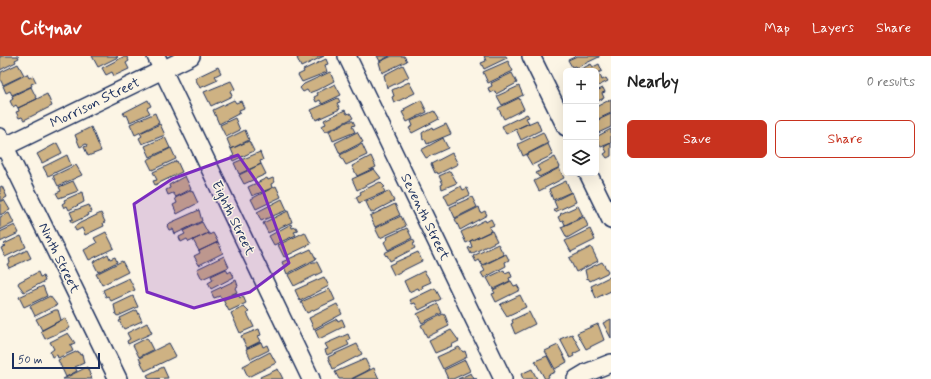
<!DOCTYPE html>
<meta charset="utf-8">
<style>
body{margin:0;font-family:Mynerve,sans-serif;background:#f2f2f2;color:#222}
.controls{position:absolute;right:12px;top:12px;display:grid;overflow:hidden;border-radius:6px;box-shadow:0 4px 16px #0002}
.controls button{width:36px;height:36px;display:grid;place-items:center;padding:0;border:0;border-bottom:1px solid #e0e0e0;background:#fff;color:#222;font:20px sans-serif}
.scale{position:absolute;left:12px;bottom:10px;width:88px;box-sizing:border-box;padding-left:4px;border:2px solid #1b2f5e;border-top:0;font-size:11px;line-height:14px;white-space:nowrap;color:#1b2f5e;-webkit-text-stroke:3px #fcf5e5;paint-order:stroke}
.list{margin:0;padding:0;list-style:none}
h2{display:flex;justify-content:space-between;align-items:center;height:52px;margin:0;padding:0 16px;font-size:17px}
h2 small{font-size:13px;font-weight:400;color:#767676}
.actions{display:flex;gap:8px;padding:12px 16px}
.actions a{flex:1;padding:9px 0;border:1px solid #c8321e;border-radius:6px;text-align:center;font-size:14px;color:#c8321e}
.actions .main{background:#c8321e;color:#fff}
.icon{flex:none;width:22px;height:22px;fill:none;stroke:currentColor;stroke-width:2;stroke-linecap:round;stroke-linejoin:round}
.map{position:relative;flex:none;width:611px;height:323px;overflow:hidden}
header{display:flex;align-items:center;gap:24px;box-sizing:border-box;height:56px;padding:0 20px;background:#c8321e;color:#fff}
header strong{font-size:19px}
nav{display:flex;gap:22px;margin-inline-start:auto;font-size:14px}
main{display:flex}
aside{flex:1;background:#fff}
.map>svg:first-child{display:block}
</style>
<header>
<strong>Citynav</strong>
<nav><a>Map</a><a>Layers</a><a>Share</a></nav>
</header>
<main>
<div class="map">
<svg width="611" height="323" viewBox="0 0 611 323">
<rect width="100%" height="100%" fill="#fcf5e5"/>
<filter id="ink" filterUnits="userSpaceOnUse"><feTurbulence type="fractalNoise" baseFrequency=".025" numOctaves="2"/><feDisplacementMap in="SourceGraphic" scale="8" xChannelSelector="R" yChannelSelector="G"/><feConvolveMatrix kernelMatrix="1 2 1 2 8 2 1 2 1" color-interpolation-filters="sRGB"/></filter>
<g filter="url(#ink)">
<path fill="#ceb283" stroke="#1b2f5e" d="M0,0H18L19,2L15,4L16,6L0,14Z
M92,0H117L118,1L98,11Z
M301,0H324L301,11L297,2Z
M377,0H390L380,5Z
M392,0H404L407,5L382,17L379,6Z
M484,0H506L507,2L484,13L481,7L486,5Z
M577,0H599V1L576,12L575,10L572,11L568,4Z
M123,1H127L129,5L126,7L129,13L114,20L112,16L106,19L102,12Z
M326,3L328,8L325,9L327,16L302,26L298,19L304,16L303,14Z
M508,5L513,15L488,27L483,16Z
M18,8L24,19L3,29L0,23L1,16Z
M591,8L593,11L599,8L602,15L596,18V15H577Z
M403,9L409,21L387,32L384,19Z
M218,11L221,17L215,20L218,24L200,32L195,22Z
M330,16L334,25L317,34L309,37L307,34L303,36L300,32L304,28Z
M512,17L517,27L496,38L495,35L490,37L488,32L492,30L491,27Z
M27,18L29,22L33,20L36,26L31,28L32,30L12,39L10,35L6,37L3,30Z
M600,19L602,24L606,22L608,25L596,31V21Z
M231,25L235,33L230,35L232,40L211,50L204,36Z
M409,26L415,37L394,47L392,41L394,40L392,34Z
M335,28L341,39L322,48L320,44L316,46L314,41L318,39L317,37Z
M519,30L523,39L502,49L497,40Z
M31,31L37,43L18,52L16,49L13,51L10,45L13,43L12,40Z
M603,32L605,36L602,37L604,42L596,46V35Z
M47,38L52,50L24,64L22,61L19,62L16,56L19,55L18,52Z
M338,42L340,46L337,47L340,53L316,64L311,54Z
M519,42L524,53L504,63L498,52Z
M611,43V57L596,64V51Z
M148,44L151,50L147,52L150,57L130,66L127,59L125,60L123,57Z
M234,44L236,47L241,45L244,52L239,54L240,57L219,68L213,54Z
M421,44L427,56L407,66L402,56L405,55L404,53Z
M345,54L347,58L350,57L353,62L325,76L321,70L326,68L324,64Z
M434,55L439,63L412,77L409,72L413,70L411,65Z
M155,57L159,67L135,79L130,68Z
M527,58L529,61L526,62L529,67L506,78L502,70Z
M611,58V71L596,78V65Z
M235,62L240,74L226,81L220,69Z
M537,64L541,74L521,84L516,73Z
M349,65H353L355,69L352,70L355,76L333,85L329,75Z
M160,68L165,79L142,88L139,82L142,80L140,77Z
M446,68L451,78L427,88L425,83L423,84L422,77L425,75L432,71L433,74Z
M91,71L101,95L88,100L84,91L87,90L86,88L80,91L75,79Z
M611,73V87L601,91L596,81Z
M245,74L249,84L231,93L227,83Z
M357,76L363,86L340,98L335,87Z
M543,76L548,87L523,100L518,88Z
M165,81L170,92L150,101L145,90Z
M443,82L448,92L426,102L421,94Z
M249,85L254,95L233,105L231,101L234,100L231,93Z
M57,87L62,97L42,107L37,98Z
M611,87V100L607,102L604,98L607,96L604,91Z
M362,88L367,99L346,109L340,99Z
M548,88L553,99L532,109L526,99Z
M171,92L176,103L152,114L147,104Z
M260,96L263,104L260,105L261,108L239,118L234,107Z
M452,97L458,108L438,118L437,116L435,117L431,108Z
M67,99L71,109L48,120L43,111Z
M371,100L376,111L357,120L352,110Z
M555,101L560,111L539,121L536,117L540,115L537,110Z
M177,105L182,116L155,129L153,125L157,124L153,116Z
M261,108L266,118L244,128L239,119Z
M76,109L82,119L58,130L53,120Z
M559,112L564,122L539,135L534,125Z
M374,113L381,122L357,134L352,123Z
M450,115L457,127L442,133L441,129L443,128L439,120Z
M185,120L191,133L176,141L173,137L168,139L166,134L170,132L169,129Z
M267,122L268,124L273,122L275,126L271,128L272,132L252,140L248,131Z
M73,125L78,135L59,142L56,137L61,135L59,131Z
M566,125L571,136L553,144L549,133Z
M380,126L385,131L383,132L385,136L359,147L356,141L361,138L360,136Z
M2,130L7,141L0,145V131Z
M276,130L281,141L256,153L251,143Z
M461,130L463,134L467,132L470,139L449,149L444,139Z
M192,134L198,147L177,158L173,149L177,147L175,142Z
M389,135L394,145L371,157L366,146Z
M82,136L84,146L69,154L67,150L64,152L62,148L65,146L64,144Z
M572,136L576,146L555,156L554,153L557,152L554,145Z
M472,141L477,151L455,162L450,151Z
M282,143L287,154L261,165L257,156Z
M4,144L10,154L0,159V146Z
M395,148L400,159L375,171L370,160Z
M89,149L92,156L88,157L89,159L72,167L70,164L73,163L70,156Z
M578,150L583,160L565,169L563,164L560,165L558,161L561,159L560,158Z
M479,151L481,157L485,155L487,159L460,174L455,163Z
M199,154L202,165L175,178L173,173L169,174L167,170L170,167Z
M288,155L292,166L268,177L263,167Z
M9,157L14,167L0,174V161Z
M101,157L105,166L103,167L104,170L85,179L82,172L76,175L74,171L80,167Z
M401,160L406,170L380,182L375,172Z
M584,161L588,170L567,182L561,171Z
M491,163L494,169L489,171L491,175L466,187L461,176L485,164L486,166Z
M202,166L208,177L189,186L187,183L181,186L179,181L185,178L183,175Z
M291,168L292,172L296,171L298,175L294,176L296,179L274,189L269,180Z
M15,169L19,177L0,186V176Z
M407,172L412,182L388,194L384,186L388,183L387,181Z
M590,173L595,184L571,196L565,185Z
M492,175L497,185L471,198L468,192L472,191L470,185Z
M106,176L114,192L89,204L84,194L97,187L94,182Z
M305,176L311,188L284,201L278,189Z
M209,177V179L213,177L218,186L199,195L193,184Z
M21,180L26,191L5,201L1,192L6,190L4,188Z
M413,183L415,187L413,188L415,192L390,205L387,199L386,200L384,197Z
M218,186L223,197L199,209L194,200L200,197L199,195Z
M498,188L504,199L482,209L479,204L476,206L473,200Z
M591,191L598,205L576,216L569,202Z
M311,193L316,203L287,218L282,206Z
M27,194L31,202L9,212L7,208L10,207L9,203Z
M418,196L422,205L394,219L389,209Z
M108,198L110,203L115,201L117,206L98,216L93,206Z
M506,198L509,204L505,206L506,210L484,222L481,217L485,215L482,210Z
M224,200L229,211L202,223L197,213Z
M122,205L128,216L102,229L96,218Z
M313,206H317L322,216L294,230L288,219Z
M602,206L608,215L607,217L590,225L588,222L587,223L585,214Z
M226,213L228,217L231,215L234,221L211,233L208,227L213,224L211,220Z
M504,214L505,217L510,215L512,221L509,222L510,225L493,233L487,222Z
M424,215L431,226L422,230L423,232L419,234L418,232L409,236L404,225Z
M38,216L40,221L43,220L45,225L24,236L18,228L19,226Z
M324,221L329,230L300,245L295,234Z
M609,221L611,223V235L596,242L591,230Z
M129,222L135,234L111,245L108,240L106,241L103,234Z
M236,224L238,230L235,232L237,236L222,243L220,240L214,242L211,236Z
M511,225L514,230L517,229L520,234L496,246L492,238L495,237L493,234Z
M43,230L47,240L24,251L19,241Z
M435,232L441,243L419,254L415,247L412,248L410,244Z
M330,233L335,244L307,257L301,246Z
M237,237L240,242L243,240L246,247L229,255L223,244Z
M520,239L526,251L507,260L500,249L501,248Z
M50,240L57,249L35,260L30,250Z
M133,240L138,251L118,260L116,259L114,249Z
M337,248L342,258L314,273L309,262Z
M438,248L442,257L422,267L417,258Z
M244,251L249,256L247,257L254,271L240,277L231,257Z
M55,254H58L61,264L42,274L36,263Z
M137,254L142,265L124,273L119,265L121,264L120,262Z
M529,256L535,268L515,278L511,268L513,267L512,264Z
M443,258L445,259L449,270L427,281L421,269Z
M65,262L70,272L45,283L41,275Z
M337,263L338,265L342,263L345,270L319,283L315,274Z
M611,263V282L603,267Z
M147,267L152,277L128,288L127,285L130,283L127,277Z
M598,268L604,284L586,293L577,277Z
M259,273L261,279L258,280L261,285L247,292L241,280Z
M451,274L459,285L451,289L452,290L435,297L429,285Z
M68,277L75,287L70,289L73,295L58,302L57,299L52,301L50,296L54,293L50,286Z
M348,278L350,283L347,285L349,289L327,299L325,294L328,293L325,288Z
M572,278L581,294L573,298L574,300L570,302L560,283Z
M147,282L153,294L139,301L133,289Z
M261,286L263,291L267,289L269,294L251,303L246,293Z
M169,287L176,300L145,315L139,302Z
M357,288L362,298L333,313L328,301Z
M558,289L567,306L555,313L545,295Z
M459,291L463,296L465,295L467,301L443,313L437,301Z
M78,295L80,299L82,298L84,307L75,311L77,315L66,321L58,304Z
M270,296L276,307L248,321L243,310Z
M547,300L555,316L548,319L549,321L545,323L535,305Z
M365,303L370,313L365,316L351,323H339L335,316Z
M465,304L470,315L453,323H448L444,314Z
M87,311L92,323H63Z
M163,311L168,322L149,323L147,319Z
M374,312L379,323H352Z
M278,313L283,323H261L260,321Z
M532,313L537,323H523L521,318Z
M471,317L474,323H477H458Z"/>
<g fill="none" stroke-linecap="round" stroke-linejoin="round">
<g stroke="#1b2f5e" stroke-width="20">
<path id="minor" d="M156,0L311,323
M347,0L503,323
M531,0L566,71
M0,81L118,323
M0,93L191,0
M588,117L611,164
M576,323L586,317L611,307"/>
</g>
<use href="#minor" stroke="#fcf5e5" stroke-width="17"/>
</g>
</g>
<path fill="#7b2cbf" fill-opacity="0.2" stroke="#7b2cbf" stroke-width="3" stroke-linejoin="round" d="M238,99L263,135L289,207L250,236L194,252L147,236L134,148L172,123Z"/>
<g text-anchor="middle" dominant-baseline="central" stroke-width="3" stroke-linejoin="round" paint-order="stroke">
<g font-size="14" fill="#1b2f5e" stroke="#fcf5e5">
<text transform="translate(95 47) rotate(-26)">Morrison Street</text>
<text transform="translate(425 161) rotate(64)">Seventh Street</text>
<text transform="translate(233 162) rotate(64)">Eighth Street</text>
<text transform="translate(59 202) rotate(64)">Ninth Street</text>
</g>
</g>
</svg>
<div class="controls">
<button>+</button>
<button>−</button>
<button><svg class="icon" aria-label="layers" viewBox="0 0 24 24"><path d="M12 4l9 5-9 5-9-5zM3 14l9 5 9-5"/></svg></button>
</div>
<div class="scale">50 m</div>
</div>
<aside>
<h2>Nearby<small>0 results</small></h2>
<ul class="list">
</ul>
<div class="actions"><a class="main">Save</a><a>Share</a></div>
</aside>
</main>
